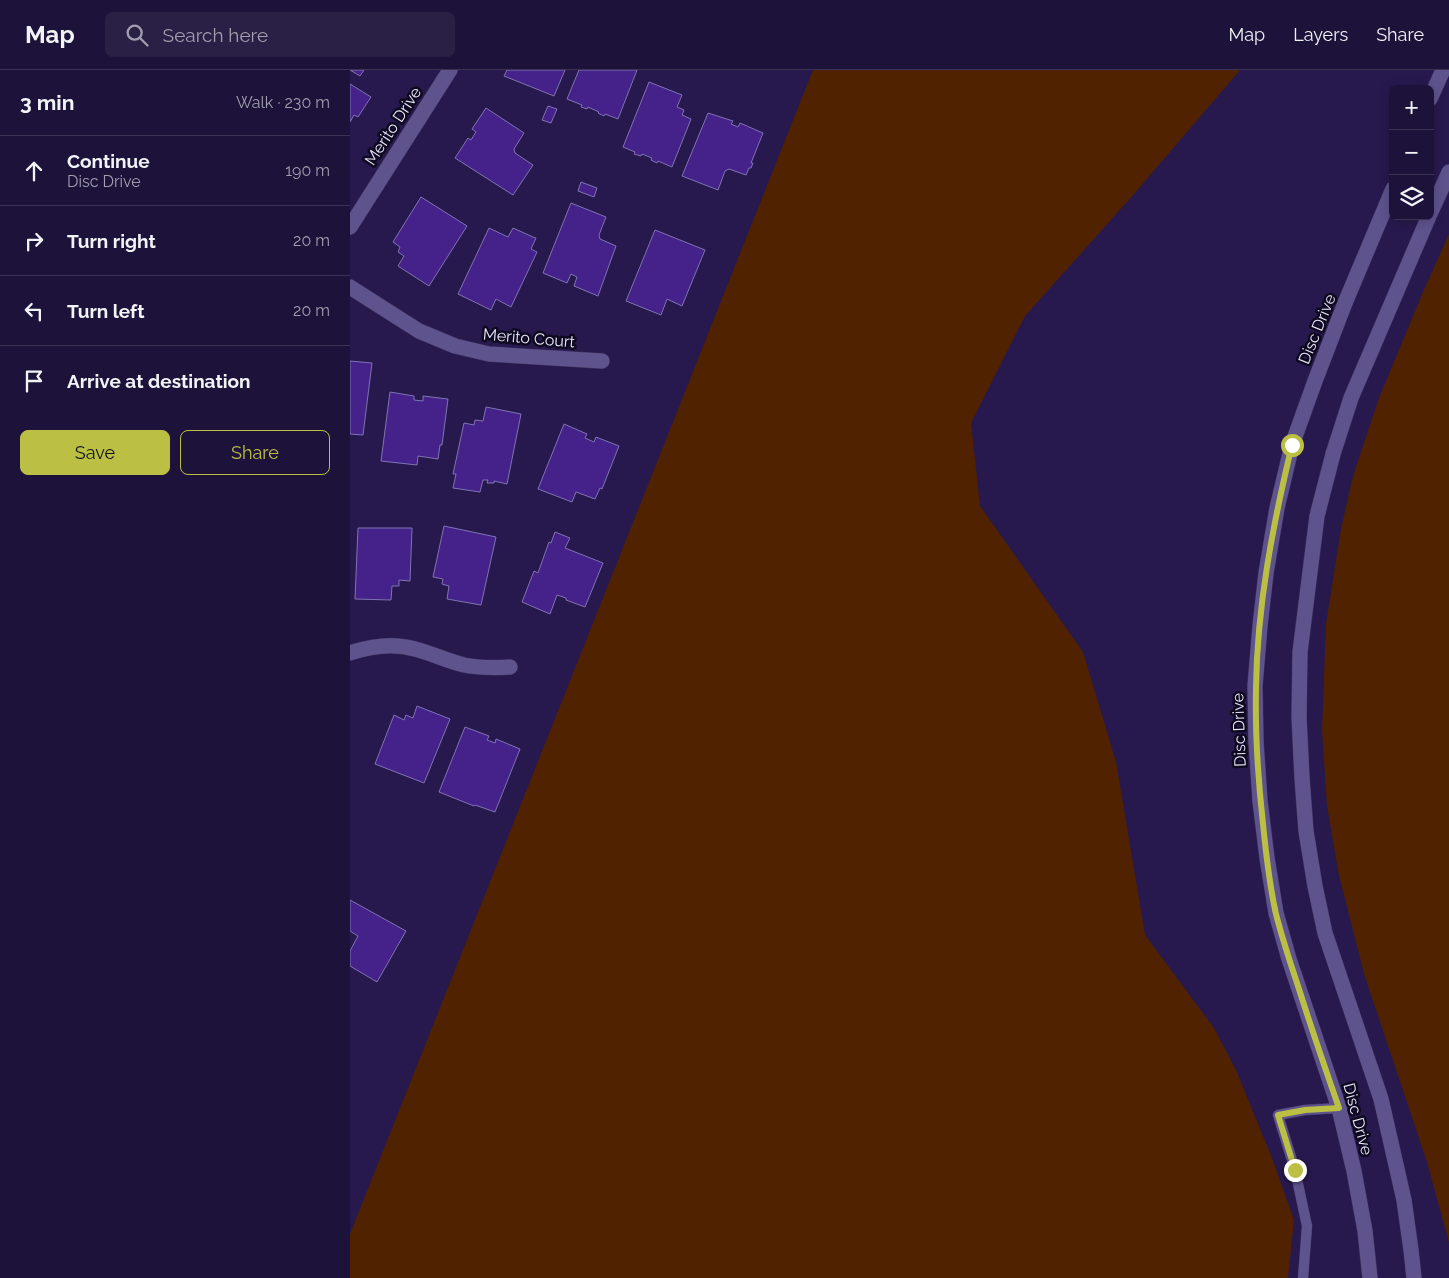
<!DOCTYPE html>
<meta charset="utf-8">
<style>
body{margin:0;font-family:Raleway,sans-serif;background:#2a2045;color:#f1f3f6}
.controls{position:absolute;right:15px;top:15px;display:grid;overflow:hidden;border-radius:8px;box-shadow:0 2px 12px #0003}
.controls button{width:45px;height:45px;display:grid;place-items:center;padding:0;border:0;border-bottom:1px solid #3b3254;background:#1d133a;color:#f1f3f6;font:25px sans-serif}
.stop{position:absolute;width:15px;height:15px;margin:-11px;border:4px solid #bbc045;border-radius:50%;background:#fff}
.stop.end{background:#bbc045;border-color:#fff;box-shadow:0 1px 5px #0008}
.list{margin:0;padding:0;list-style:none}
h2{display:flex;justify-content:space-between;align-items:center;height:65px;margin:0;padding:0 20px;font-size:21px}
h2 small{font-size:16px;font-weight:400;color:#a09eaf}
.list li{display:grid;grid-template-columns:32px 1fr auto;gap:15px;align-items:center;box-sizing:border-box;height:70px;padding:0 20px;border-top:1px solid #3b3254}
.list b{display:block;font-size:19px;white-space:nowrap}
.list p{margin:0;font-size:16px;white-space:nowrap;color:#a09eaf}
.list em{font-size:16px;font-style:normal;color:#a09eaf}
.actions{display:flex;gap:10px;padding:15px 20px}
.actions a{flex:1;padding:11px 0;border:1px solid #bbc045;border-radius:8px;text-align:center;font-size:18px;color:#bbc045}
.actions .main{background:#bbc045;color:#111}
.icon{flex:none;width:28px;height:28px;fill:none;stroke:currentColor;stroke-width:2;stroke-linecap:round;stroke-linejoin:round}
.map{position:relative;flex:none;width:1099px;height:1208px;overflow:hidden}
header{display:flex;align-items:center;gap:30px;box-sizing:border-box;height:70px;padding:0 25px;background:#1d133a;border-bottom:1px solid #3b3254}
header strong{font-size:24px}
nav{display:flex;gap:28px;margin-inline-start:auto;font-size:18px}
.search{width:350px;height:45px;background:#2a2045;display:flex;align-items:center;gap:12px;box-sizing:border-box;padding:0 18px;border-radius:8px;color:#a09eaf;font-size:19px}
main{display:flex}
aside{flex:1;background:#1d133a}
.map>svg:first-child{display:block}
</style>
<header>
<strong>Map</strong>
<div class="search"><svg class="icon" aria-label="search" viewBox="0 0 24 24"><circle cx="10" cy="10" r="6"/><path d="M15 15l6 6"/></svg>Search here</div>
<nav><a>Map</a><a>Layers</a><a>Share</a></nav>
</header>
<main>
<aside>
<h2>3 min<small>Walk · 230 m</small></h2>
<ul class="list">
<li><svg class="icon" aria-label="ahead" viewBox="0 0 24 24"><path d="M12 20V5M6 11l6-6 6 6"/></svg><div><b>Continue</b><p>Disc Drive</p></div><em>190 m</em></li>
<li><svg class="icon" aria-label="right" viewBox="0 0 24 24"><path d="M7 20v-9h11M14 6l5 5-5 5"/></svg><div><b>Turn right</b></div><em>20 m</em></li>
<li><svg class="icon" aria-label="left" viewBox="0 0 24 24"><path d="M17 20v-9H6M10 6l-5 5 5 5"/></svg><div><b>Turn left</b></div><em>20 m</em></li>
<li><svg class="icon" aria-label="arrive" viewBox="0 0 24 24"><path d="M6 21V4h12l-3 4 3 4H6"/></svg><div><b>Arrive at destination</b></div></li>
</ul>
<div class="actions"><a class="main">Save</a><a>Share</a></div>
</aside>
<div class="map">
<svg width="1099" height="1208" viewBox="0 0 1099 1208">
<rect width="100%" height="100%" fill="#27194e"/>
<path fill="#512200" d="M463,0H890L784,124L675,246L621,353L630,436L733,582L766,692L795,865L864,958L886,1000L922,1088L944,1150L938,1208H0V1164Z
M1099,164V1173L1077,1092L1015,907L989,806L977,736L972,660L976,554L991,459L1003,406L1029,328L1073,222Z"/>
<path fill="#442289" stroke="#7f74b2" d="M0,0H14L10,6Z
M157,0H215L204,26L154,6Z
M229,0H287L268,49L255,44L254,46L248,43L249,42L238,37L237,39L231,37L232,35L217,29Z
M299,12L332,25L327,37L334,40L332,45L341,49L322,97L308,91L307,93L301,90L302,88L292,84L291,86L284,84L285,82L273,77Z
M0,14L21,27L8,47L4,45L0,52Z
M198,36L207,39L201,53L192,50Z
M136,38L174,63L164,79L165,83L183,95L163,125L105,88L118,68L121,70L126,62L122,59Z
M358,43L383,51L381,54L388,57L390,53L413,63L401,93H403L401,98H399L396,105L379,99L375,101L368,120L332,106Z
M231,112L247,118L244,127L228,121Z
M71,127L117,156L79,216L48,196L54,186L48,182L50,177L43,172Z
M221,133L256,147L249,165L250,169L266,176L248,226L224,216L227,207L221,204L217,213L193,203Z
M139,158L158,167L163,158L183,167L186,168L181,179L187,182L161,237L146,229L141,240L108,224Z
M305,160L355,180L332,236L317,229L311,245L276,231Z
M0,291L22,293L13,365L0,364Z
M40,322L64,326V330L73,331V326L98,329L92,375H90L88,389L68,386L67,395L31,391Z
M136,337L171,344L157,414L144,411V413H137L138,410H133L130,422L103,418L106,404H103L114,353L124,355L125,350L133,351Z
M214,354L237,364L235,368L244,372L246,367L269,376L252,419L250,418L245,429L226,422L222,432L188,419Z
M94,456L146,467L131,535L97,529L99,516L92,514L93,509L83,507Z
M8,458H62L60,511L49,510V516H42L41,530L5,529Z
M205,462L220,468L215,478L253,493L235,537L216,530V528L207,525L200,544L172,532L184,501L188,503L199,472L201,473Z
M67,636L100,649L74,713L25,694L44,645L54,650L56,645L63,648Z
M115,657L139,666L137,670L145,673L146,669L170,679L145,742L125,735L124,736L89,722Z
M0,830L56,861L27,912L0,896V881L8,866L0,861Z"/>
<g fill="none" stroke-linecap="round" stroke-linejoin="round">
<g stroke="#41335e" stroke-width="11">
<path id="lane" d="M953,1208L957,1156L945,1100L928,1045L955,1040L989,1038"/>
</g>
<g stroke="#41335e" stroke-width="16">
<path id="street" d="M0,157L100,0
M0,217L69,261L105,276L139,284L252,291
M0,583C21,576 44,573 65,579C81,583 97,591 114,595C129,598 144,598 160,597"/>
</g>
<g stroke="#41335e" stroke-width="16">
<path id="secondary" d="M1080,29L1093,0
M1080,144L1099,102
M1020,1208L1015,1161L1004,1101L989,1038L939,889L926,843L917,788L910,731L906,671L905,616L910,556L916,503L927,438L942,375L965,311L995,233L1043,119
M1064,1208L1061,1180L1054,1130L1031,1029L975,863L965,816L956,761L952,708L949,647L950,582L967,446L983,384L1001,328L1079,146"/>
</g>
<use href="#lane" stroke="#5e538d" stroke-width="10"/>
<use href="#street" stroke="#5e538d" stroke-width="15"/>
<use href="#secondary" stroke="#5e538d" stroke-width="15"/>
</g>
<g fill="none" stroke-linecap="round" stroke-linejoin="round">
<path stroke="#bbc045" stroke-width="6" d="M942,375C923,454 907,536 906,618C905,663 908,709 913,754C916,784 919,814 926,844C932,868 940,892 948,916C961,957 975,998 989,1038L955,1040L928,1045L945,1100"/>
</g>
<g text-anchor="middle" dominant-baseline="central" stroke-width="5" stroke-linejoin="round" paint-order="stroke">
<g font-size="16" fill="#e8e6fa" stroke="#0f0920">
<text transform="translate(43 56) rotate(-57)">Merito Drive</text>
<text transform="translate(967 259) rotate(-68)">Disc Drive</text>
<text transform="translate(179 268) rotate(5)">Merito Court</text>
<text transform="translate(889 660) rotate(-92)">Disc Drive</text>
<text transform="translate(1008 1049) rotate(75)">Disc Drive</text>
</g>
</g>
</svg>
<div class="controls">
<button>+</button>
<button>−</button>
<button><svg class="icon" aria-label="layers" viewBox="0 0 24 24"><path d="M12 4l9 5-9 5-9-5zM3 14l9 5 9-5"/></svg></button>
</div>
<div class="stop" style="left:942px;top:375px"></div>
<div class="stop end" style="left:945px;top:1100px"></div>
</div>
</main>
